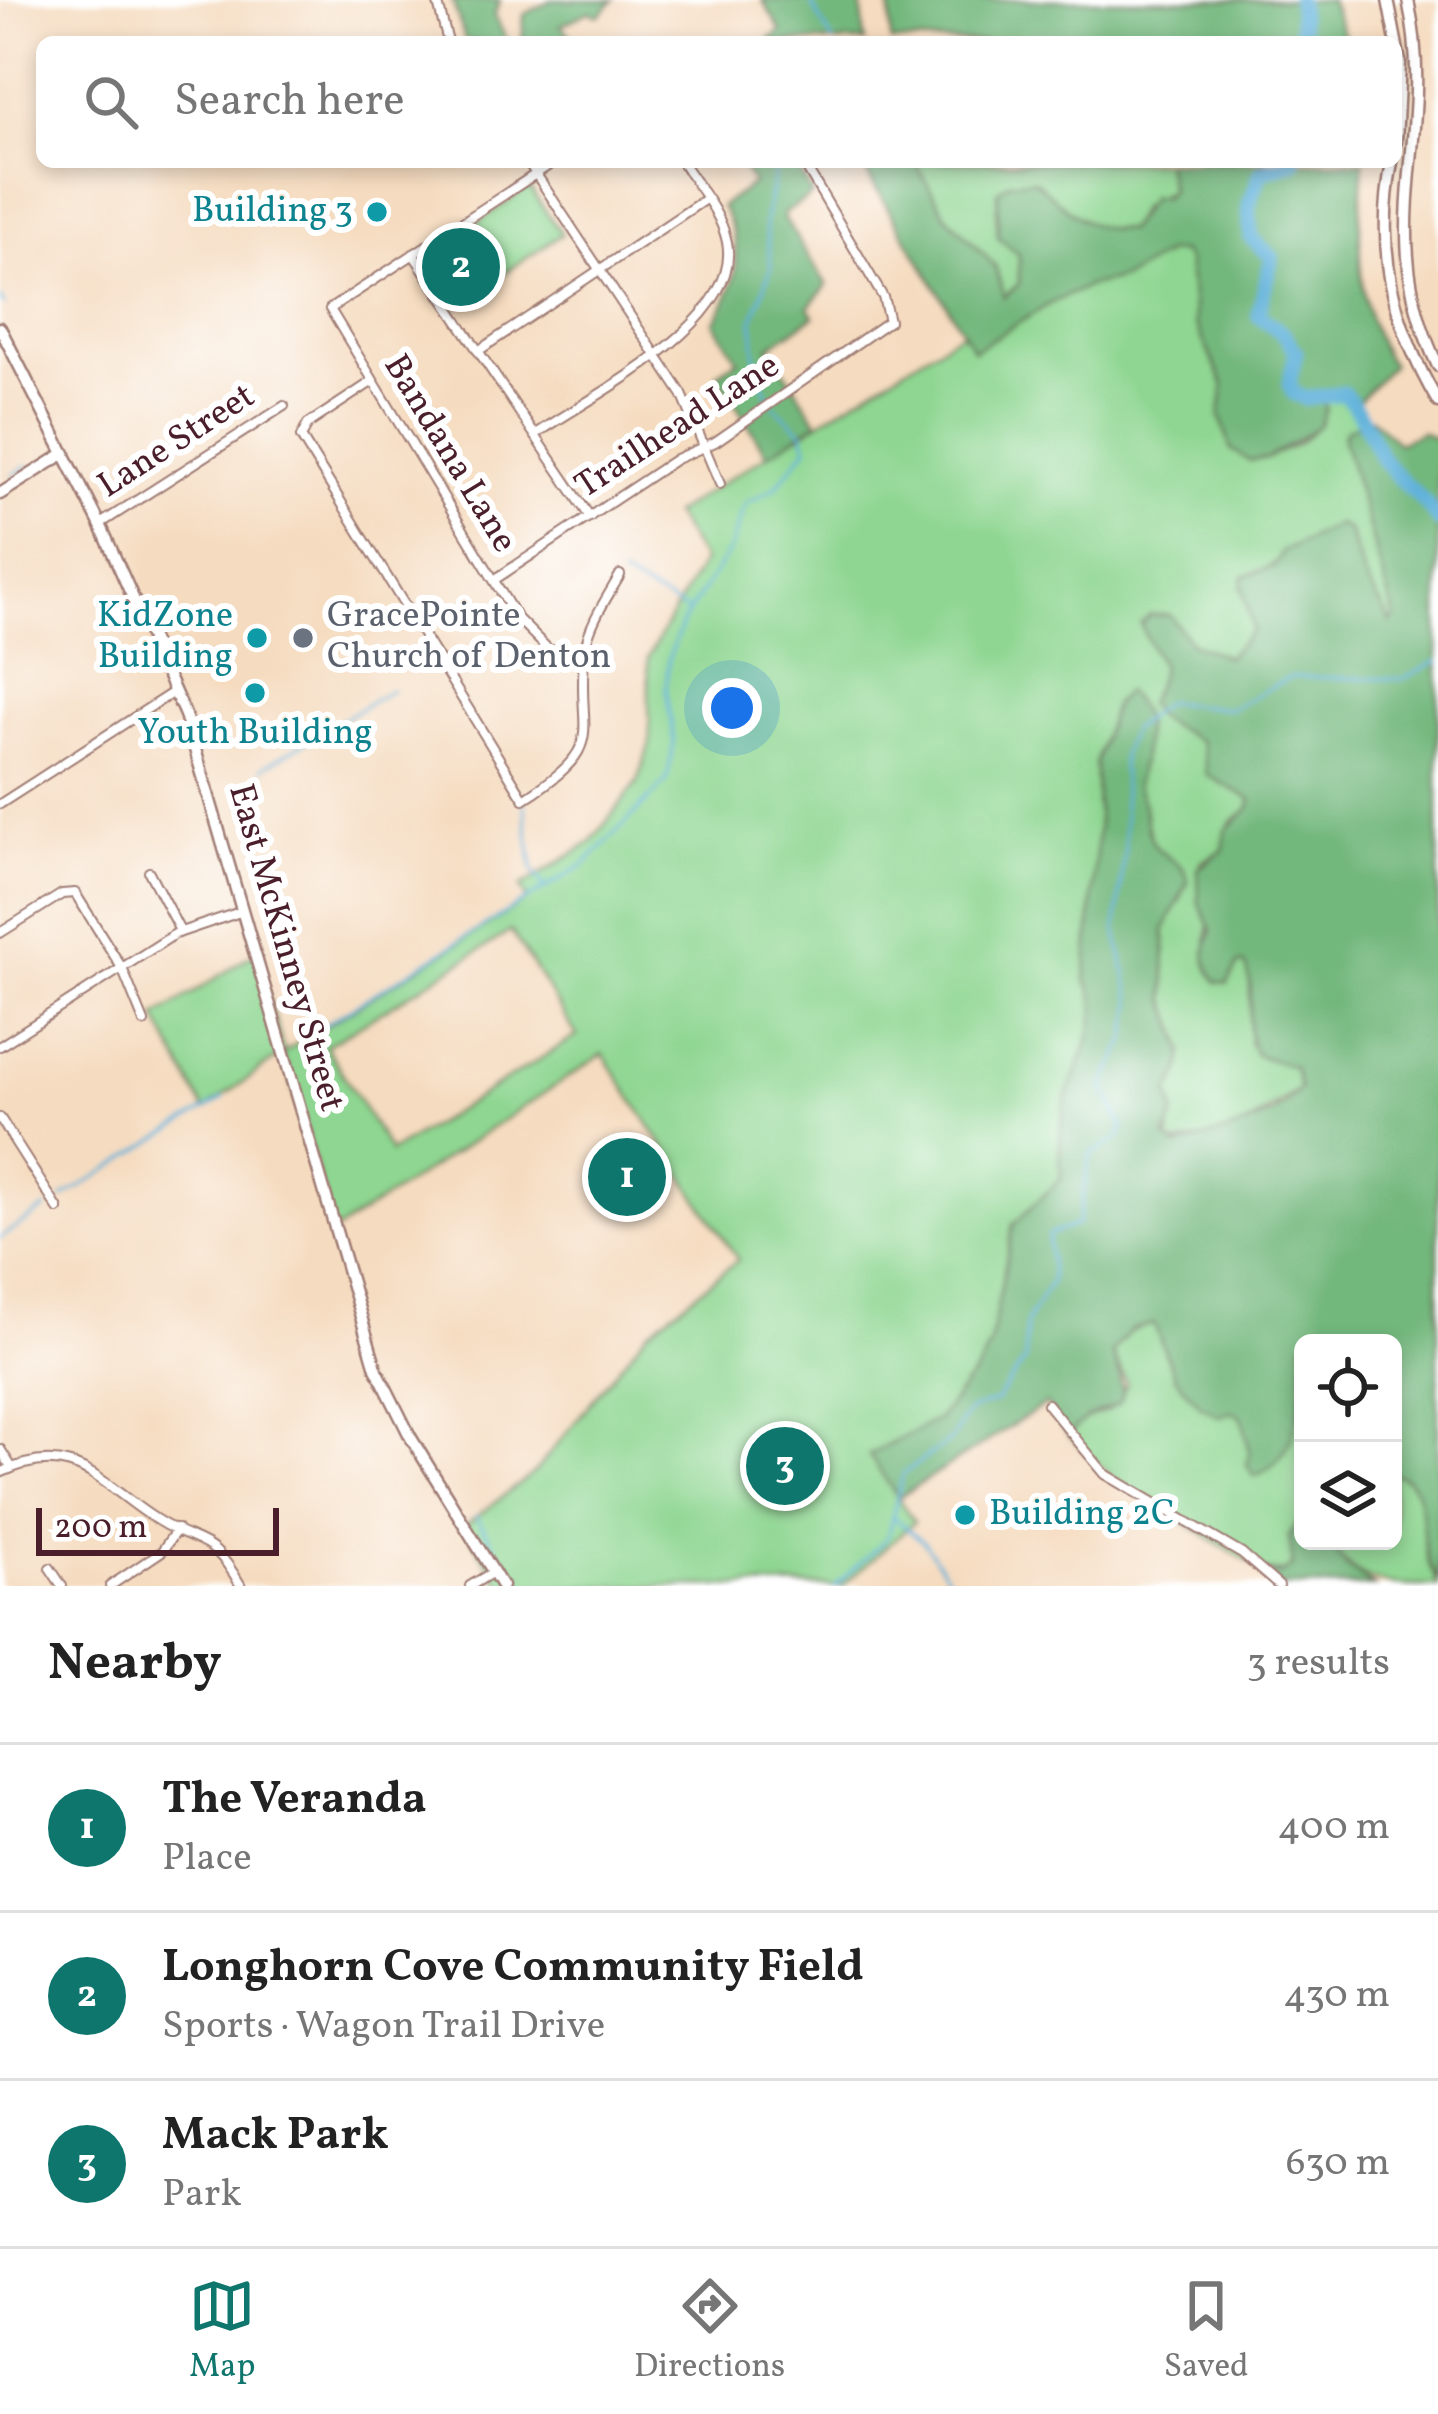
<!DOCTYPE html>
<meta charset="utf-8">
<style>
body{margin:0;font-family:Vollkorn,serif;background:#f2f2f2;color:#222}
.controls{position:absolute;right:36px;bottom:36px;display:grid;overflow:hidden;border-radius:18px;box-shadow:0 6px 18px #0003}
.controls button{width:108px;height:108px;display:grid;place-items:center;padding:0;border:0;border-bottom:3px solid #e0e0e0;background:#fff;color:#222;font:60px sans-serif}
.scale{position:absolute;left:36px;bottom:30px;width:243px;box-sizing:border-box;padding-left:12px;border:6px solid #4a1f2b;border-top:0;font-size:33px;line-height:42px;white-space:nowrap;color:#4a1f2b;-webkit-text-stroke:9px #fff;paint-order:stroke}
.you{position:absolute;left:732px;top:708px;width:42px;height:42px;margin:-30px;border:9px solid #fff;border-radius:50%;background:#1a73e8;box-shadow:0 0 0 18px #1a73e833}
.badge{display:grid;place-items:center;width:78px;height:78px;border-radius:50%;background:#0f766e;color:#fff;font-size:39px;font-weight:700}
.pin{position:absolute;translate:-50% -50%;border:6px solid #fff;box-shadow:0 3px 12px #0006}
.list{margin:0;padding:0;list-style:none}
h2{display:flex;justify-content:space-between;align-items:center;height:156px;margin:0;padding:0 48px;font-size:51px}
h2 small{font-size:39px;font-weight:400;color:#767676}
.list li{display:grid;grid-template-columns:78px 1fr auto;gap:36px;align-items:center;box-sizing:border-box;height:168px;padding:0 48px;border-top:3px solid #e0e0e0}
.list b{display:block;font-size:45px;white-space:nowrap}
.list p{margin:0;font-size:39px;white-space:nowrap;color:#767676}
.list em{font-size:39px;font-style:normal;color:#767676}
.icon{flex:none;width:66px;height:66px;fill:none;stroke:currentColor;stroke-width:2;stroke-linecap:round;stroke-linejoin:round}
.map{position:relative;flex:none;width:1438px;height:1586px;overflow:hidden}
.search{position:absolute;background:#fff;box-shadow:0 6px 18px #0003;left:36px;right:36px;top:36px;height:132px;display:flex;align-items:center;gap:30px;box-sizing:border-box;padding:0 42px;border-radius:18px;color:#767676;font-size:45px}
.sheet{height:660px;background:#fff}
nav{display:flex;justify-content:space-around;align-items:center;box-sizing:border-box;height:168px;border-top:3px solid #e0e0e0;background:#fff;font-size:33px;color:#767676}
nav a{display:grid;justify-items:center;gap:6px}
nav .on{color:#0f766e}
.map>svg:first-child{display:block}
</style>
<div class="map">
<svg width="1438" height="1586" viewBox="0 0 1438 1586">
<rect width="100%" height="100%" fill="#fff"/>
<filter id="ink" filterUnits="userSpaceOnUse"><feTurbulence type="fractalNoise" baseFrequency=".00833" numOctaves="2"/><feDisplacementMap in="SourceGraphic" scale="24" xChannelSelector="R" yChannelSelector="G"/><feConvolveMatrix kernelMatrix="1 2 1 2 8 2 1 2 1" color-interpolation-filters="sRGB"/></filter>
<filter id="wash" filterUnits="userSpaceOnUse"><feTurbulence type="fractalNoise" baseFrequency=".004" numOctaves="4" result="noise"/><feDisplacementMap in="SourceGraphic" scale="48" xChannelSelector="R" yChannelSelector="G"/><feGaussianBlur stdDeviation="2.7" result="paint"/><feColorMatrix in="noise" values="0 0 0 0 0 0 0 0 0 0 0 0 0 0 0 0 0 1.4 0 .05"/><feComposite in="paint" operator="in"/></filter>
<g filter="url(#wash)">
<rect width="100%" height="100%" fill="#f5dbbf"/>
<path fill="#8ed691" stroke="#6c7a5e" stroke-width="3" fill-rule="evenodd" d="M915,162H1165L1170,190L1140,208L1128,230C1070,231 1076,213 1034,181C993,181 995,203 998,237L1019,255V284L1003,297L995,266L946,215Z
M529,187L562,234L457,305L426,258Z
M1169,252H1181L1187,260L1196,325L1225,385L1220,415L1231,449C1264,469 1314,444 1326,408L1320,394L1341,391L1367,422L1344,432L1343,439L1396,617L1390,623L1364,576L1349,530C1301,535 1279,563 1241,587L1252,610V631L1227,657L1141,624L1163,666L1151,712L1201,742L1205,763L1252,800L1249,809L1231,822L1223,850L1201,862L1199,902L1210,919L1207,941L1228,983L1239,964L1245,963L1250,974V1045L1294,1067L1300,1089L1230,1136L1169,1145V1092L1181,1072V1040L1166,998L1165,929L1171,908L1181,900C1173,878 1162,860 1152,840C1142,820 1149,808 1136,786C1142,752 1146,741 1137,708L1114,704L1095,764L1098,827L1086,980C1113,1016 1071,1072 1064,1109C1059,1132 1060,1155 1061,1178L1013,1225L990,1345L977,1371L938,1419L870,1455L914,1522L842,1586H502L464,1526L535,1472L647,1332L738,1260L603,1054L334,1232L283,1053L205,1110L156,1017L256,952L284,1052L527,900L520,887L590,843L638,782L650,743L648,657L703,561L673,514L962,332L974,350L1051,303L1088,286L1124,278ZM511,931L577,1036L390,1152L326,1046Z
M1154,1324L1175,1377L1186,1388L1242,1416L1250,1453L1292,1435L1303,1394V1520L1291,1546L1295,1556L1288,1573L1266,1572L1120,1484L1069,1436L1081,1420L1109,1410L1127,1384L1112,1353C1121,1333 1133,1329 1154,1324Z
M1393,1474L1409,1476L1420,1486L1428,1559L1438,1586C1389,1586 1359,1586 1330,1545L1329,1541H1393Z"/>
<path fill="#72b77b" stroke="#5e6b53" stroke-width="3" d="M452,0H500L494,16L508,42H466Z
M551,0H614L599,16L590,12L561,25L577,42H522L524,15Z
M762,0H861L865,42H766L781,31Z
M890,0H1330L1346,42H891Z
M739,162H794L812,195L782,215L827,285L809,307L814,316L769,347L818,422L767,455L717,374L738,360L714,322C740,284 745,246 721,206L753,184Z
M860,162H915L946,215L995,266L1004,297L1019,284V255L998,237V191L1009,182L1034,180C1069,209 1082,231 1128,230L1151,197L1164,198L1170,190L1165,162H1364C1359,228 1351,310 1392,365L1355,404L1340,391L1321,395L1326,408L1319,426L1268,458L1249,461L1231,449L1220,415L1224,385L1196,325L1187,260L1181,252H1168L1124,278L1088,286L1051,303L974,350Z
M1371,418L1398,443L1421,432L1438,440V1579C1410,1550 1438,1480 1393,1474V1343H1303C1303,1388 1304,1458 1254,1476L1247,1465L1250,1453L1242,1417L1232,1412L1219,1416L1201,1406L1175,1377L1154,1324L1131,1330L1112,1352C1141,1431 1103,1389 1069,1436L1046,1404L898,1498L869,1455L938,1419L977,1371L990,1345L1013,1225L1061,1178C1060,1155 1059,1132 1064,1109C1071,1072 1113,1015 1086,980L1098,827L1095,764L1114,704L1125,692C1156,715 1142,755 1136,786C1148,807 1143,832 1157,848C1171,863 1185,860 1188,882L1165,929L1166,998L1184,1051L1181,1072L1169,1092L1175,1113L1165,1137L1177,1147C1220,1132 1267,1127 1300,1089L1294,1067L1256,1055C1240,1029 1259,993 1245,964H1238L1228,983L1217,982C1204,965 1203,951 1212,931L1199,902L1198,869L1223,850L1226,830L1249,809L1252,800L1207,775L1201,742L1157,718L1147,703C1174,655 1154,667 1141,624L1150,615H1170L1191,643L1227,657L1252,631C1252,612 1239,594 1243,576L1275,566L1282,552L1338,524L1348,530L1364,576L1391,622L1395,617L1343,439L1347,429Z
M1300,1519L1303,1541H1329L1347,1567L1374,1586H1279L1266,1572L1280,1575L1293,1566L1289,1535Z"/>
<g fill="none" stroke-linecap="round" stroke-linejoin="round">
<path stroke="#5fb1da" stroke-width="3" d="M809,0L833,42
M0,298L4,305
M769,398L756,365L753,321L771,268L765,222L776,162
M13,475L28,466
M621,576L687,611
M262,768L391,690
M524,801L533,870L546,889
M304,1037L585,864L667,781L674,743L666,687L669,657L683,621L730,549L745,504L775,488L807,448L803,432L774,406
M62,1198L224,1098
M0,1238L46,1208
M476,1516L518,1586
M892,1517L924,1542L954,1586
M835,1586L887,1538L903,1474L951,1440L968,1411L996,1401L1025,1361L1026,1323L1051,1281L1048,1235L1078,1224L1090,1155L1120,1138L1123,1127L1104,1086L1127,1038L1133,1005L1116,929L1125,848L1122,755L1132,729L1166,702L1230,709L1290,677L1403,679L1438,661"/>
<path stroke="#5fb1da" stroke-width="15" d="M1298,0L1302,42
M1294,162L1261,172L1249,205L1251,238L1272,257L1258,315L1285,335L1296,352L1289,384L1293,393L1306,399L1343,393C1369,418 1369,445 1387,465C1404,485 1424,497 1438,521"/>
</g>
</g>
<g filter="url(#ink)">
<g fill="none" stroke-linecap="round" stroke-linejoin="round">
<g stroke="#a07d75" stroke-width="12">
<path id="street" d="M437,0L448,42
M528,162L682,394L720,484
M554,162L330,309L516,617L548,649L584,660
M413,254L590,517
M478,351L707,198
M373,381L308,424L301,437L524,799C613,742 574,735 585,650C589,623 607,598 620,575
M535,435C592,395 743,323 727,242C721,212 698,187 682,162
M100,524L284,406
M494,580L676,459L715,442L889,321L883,297L803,162
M0,804L175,691
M149,872L180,931
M0,933L62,894L75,893L122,968L144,1022
M0,1046L175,934L243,911
M0,1118L58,1209
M1047,1404L1105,1474L1242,1554L1279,1586
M0,1449L12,1468
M0,1473C75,1438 101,1485 157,1520C201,1548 211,1532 241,1586
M50,1568L62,1586
M110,1586L162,1551L177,1529
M470,1586L493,1572"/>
</g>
<g stroke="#a07d75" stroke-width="15">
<path id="secondary" d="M1388,0L1400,62L1396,142
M1408,0C1438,136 1371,229 1438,366
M1392,162C1375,251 1393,325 1438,402
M0,328L100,524L185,715L376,1368L411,1438L502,1586
M0,494L65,453"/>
</g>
<use href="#street" stroke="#fff" stroke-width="8"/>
<use href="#secondary" stroke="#fff" stroke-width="10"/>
</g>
</g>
<g fill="#0f9aa8" stroke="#fff" stroke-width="4.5">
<circle cx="377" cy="212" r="12"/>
<circle cx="257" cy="638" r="12"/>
<circle cx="255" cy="693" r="12"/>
<circle cx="965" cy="1515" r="12"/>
</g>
<circle fill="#6b7280" stroke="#fff" stroke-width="4.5" cx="303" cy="638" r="12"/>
<g text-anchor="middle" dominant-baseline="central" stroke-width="12" stroke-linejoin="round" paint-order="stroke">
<g font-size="36" fill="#0d838f" stroke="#fff" text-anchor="end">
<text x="353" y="212">Building 3</text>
<text x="233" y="617">KidZone<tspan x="233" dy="41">Building</tspan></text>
<text x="255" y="734" text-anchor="middle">Youth Building</text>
<text x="989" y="1515" text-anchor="start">Building 2C</text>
</g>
<g font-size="36" fill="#4a1f2b" stroke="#fff">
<text transform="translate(678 427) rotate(-33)">Trailhead Lane</text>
<text transform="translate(177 442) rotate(-33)">Lane Street</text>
<text transform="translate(449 454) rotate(59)">Bandana Lane</text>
<text transform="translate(285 948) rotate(74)">East McKinney Street</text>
</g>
<g font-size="36" fill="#5b616d" stroke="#fff" text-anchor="start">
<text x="327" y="617">GracePointe<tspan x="327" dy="41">Church of Denton</tspan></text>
</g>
</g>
</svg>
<div class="controls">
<button><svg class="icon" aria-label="locate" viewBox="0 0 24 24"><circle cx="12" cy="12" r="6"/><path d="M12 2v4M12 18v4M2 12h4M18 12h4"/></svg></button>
<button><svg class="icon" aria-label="layers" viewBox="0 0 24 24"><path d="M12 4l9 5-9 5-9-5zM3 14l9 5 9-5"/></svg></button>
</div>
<div class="scale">200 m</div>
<div class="you"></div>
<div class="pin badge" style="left:627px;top:1177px">1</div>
<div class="pin badge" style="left:461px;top:267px">2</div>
<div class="pin badge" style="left:785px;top:1466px">3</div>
<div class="search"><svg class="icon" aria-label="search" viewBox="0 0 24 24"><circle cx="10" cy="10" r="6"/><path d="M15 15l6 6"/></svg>Search here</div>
</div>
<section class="sheet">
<h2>Nearby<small>3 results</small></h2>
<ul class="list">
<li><span class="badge">1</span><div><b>The Veranda</b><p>Place</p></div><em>400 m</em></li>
<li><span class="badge">2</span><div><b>Longhorn Cove Community Field</b><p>Sports · Wagon Trail Drive</p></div><em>430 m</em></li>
<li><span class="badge">3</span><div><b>Mack Park</b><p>Park</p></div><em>630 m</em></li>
</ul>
</section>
<nav>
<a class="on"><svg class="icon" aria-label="map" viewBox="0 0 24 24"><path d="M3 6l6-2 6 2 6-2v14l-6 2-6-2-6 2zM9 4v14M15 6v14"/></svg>Map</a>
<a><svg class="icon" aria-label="directions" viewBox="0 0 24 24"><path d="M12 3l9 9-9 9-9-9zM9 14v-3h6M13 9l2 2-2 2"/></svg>Directions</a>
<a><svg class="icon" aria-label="saved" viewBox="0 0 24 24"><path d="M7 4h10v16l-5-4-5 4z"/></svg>Saved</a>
</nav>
